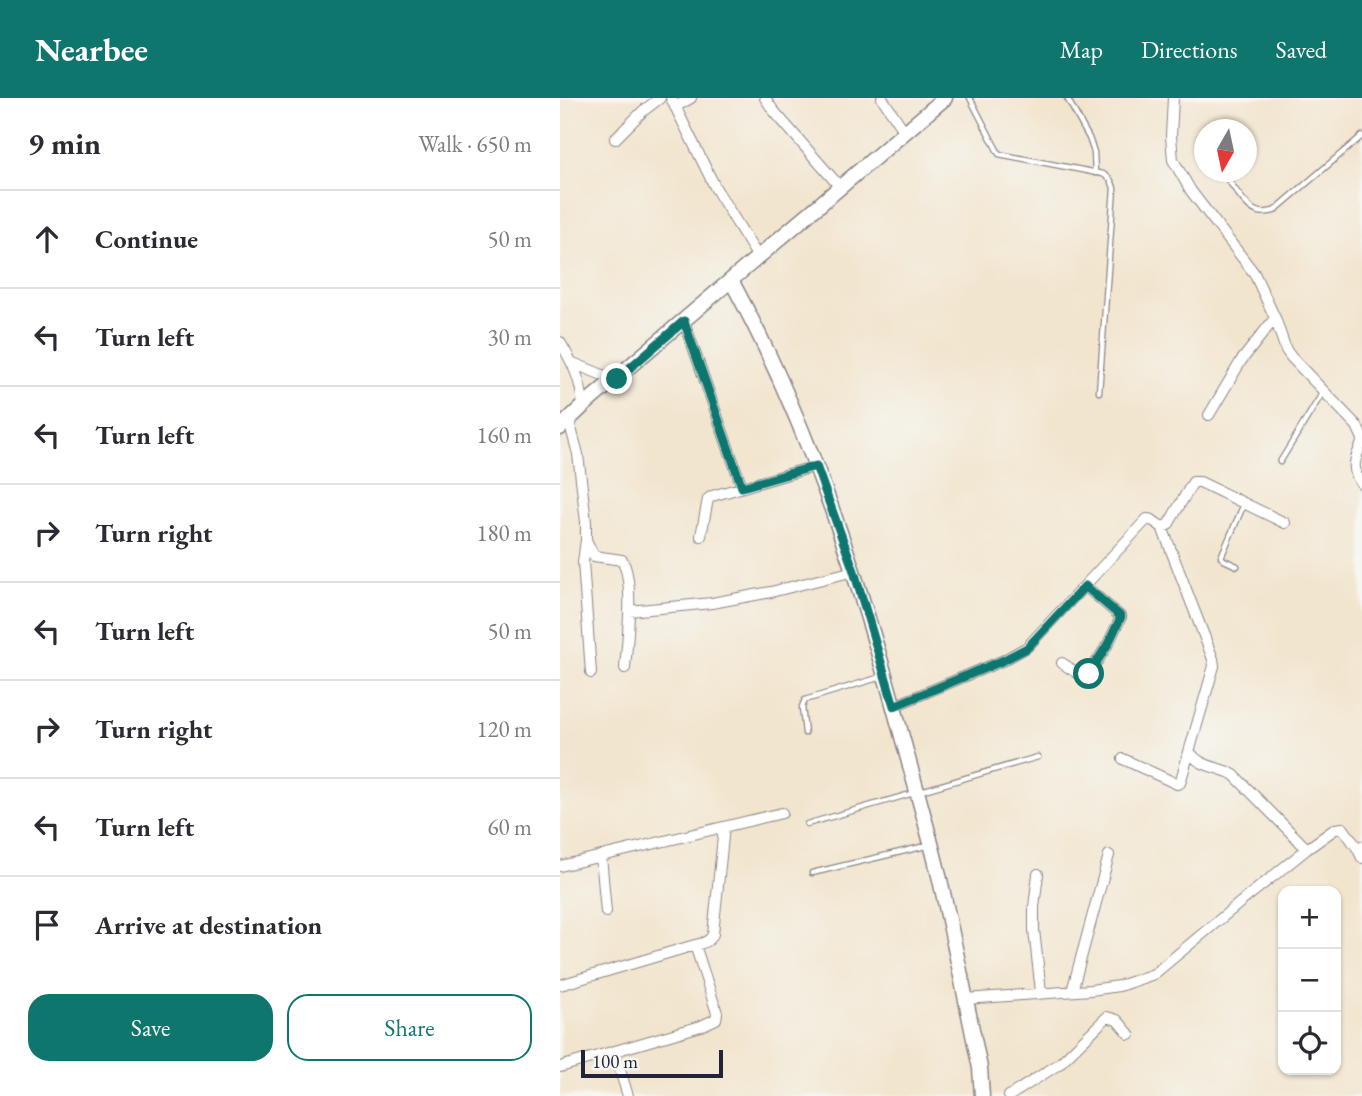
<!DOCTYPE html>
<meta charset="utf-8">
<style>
body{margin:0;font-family:"EB Garamond",serif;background:#f2f2f3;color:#2b2b33}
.controls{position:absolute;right:21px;bottom:21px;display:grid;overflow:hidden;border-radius:14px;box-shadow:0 2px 5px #0004}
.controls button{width:63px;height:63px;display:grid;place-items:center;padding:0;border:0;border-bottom:2px solid #e1e1e2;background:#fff;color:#2b2b33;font:35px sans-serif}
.compass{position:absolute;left:634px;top:21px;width:63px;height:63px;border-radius:50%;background:#fff;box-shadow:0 2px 5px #0004;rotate:189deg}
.scale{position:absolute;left:21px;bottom:18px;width:142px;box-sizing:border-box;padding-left:7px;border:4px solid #22223b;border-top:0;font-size:19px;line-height:24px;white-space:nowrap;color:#22223b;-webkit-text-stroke:5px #f6f6f2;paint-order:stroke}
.stop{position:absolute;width:21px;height:21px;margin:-16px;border:5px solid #0f766e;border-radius:50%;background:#fff}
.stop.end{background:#0f766e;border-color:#fff;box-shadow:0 2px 7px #0008}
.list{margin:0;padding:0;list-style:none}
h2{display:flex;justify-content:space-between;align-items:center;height:91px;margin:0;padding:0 28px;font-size:30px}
h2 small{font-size:23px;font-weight:400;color:#7c7c81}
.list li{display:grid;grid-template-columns:46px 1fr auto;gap:21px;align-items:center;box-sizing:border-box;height:98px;padding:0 28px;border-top:2px solid #e1e1e2}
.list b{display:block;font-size:26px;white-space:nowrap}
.list em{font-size:23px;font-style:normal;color:#7c7c81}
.actions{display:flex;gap:14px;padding:21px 28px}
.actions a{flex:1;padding:16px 0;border:2px solid #0f766e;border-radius:21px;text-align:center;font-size:24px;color:#0f766e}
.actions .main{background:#0f766e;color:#fff}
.icon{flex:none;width:38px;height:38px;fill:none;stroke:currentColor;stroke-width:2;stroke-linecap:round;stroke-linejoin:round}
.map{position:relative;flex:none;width:802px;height:998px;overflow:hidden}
header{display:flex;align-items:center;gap:42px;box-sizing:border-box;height:98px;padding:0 35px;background:#0f766e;color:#fff}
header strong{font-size:33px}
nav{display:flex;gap:38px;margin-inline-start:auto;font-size:24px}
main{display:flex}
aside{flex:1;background:#fff}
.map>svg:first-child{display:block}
</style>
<header>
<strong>Nearbee</strong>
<nav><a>Map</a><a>Directions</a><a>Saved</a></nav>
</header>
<main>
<aside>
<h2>9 min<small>Walk · 650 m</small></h2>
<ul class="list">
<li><svg class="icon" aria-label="ahead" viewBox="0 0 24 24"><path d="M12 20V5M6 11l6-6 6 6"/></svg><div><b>Continue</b></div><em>50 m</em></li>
<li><svg class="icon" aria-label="left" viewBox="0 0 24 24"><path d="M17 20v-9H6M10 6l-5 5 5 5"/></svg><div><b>Turn left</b></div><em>30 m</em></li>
<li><svg class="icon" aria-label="left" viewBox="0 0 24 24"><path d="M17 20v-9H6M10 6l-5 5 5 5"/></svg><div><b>Turn left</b></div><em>160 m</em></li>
<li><svg class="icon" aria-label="right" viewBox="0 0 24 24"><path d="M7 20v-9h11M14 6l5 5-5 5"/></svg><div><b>Turn right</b></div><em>180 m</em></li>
<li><svg class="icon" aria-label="left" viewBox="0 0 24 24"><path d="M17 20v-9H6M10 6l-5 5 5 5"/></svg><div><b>Turn left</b></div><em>50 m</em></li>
<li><svg class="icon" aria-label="right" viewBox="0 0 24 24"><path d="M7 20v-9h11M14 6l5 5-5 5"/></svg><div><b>Turn right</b></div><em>120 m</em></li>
<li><svg class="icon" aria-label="left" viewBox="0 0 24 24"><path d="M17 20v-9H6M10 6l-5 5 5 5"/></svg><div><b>Turn left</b></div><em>60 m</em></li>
<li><svg class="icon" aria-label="arrive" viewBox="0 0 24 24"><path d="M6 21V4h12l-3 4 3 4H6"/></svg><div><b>Arrive at destination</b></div></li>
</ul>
<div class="actions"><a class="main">Save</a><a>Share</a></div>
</aside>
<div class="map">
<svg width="802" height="998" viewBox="0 0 802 998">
<rect width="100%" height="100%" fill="#f6f6f2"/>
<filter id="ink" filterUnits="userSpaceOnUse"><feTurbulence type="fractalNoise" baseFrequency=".0143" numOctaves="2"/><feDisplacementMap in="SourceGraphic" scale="14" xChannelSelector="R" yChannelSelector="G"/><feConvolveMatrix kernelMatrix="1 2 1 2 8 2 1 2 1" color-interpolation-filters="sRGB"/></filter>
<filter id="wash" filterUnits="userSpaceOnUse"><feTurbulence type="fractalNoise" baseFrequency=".00686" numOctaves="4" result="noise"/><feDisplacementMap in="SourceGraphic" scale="28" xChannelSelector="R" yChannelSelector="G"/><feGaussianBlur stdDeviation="1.57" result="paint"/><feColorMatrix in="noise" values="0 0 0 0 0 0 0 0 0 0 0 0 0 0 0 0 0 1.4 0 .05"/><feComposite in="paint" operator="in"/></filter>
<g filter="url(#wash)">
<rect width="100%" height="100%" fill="#f2e5ce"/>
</g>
<g filter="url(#ink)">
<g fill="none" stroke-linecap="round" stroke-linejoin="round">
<g stroke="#8a8484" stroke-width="7">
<path id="lane" d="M410,0L439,56L543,76C550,80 552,83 554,90L539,294
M507,0L529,40L534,54L535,75
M662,74C671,84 684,108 696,113C701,116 708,114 714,113L802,38
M720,364L763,294
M677,468L664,462L661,459L684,406
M245,635L242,609L245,602L321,579
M247,726L478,659
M252,775L370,747"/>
</g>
<g stroke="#8a8484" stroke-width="12">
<path id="street" d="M111,0L156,91L198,159
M205,0L213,12L280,89
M322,0L345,34
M613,0L611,38L613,62L631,93L694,175L715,220L681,263L649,317
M115,9L131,0
M55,41L83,13L100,0
M715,220L726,252L731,259L797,328L802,339
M124,223L182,389
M0,244C14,267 21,282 23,308
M13,265L45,278L57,281
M9,323L18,356L26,424V442L23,464L31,575
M802,345C795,360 790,372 802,386
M141,438L148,401L152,398L256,368
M26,442L34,458L62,462C75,483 67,544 65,570
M69,513L152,505L211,494L294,473
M502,565C510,570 519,579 529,576L548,546L561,519L525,488
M334,608L444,562L467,549L587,421L592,422L602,429L608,427L633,384H640L725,425
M563,661L617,686L620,685L654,568L653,561L602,429
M747,751L775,731L783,730L798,751L802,748
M798,751L802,760
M41,758L46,814
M0,768L222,715
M478,776L474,809V832L481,894
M0,887L135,847C143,845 150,844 153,836L164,729
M512,893L549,757
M405,901L531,892L559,888L594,876L682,803L747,751L674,677C659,668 640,670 630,654
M54,953L68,998
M0,969L141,928L156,921L157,915L135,847
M449,998L499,966L547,919L557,922L569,936"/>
</g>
<g stroke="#8a8484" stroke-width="17">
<path id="secondary" d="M171,182C250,328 301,486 344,646C355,687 367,728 377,769C393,836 406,903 420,970L422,998
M0,330L23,308L385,0"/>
</g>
<use href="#lane" stroke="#fff" stroke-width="4.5"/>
<use href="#street" stroke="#fff" stroke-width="10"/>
<use href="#secondary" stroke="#fff" stroke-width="14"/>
</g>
</g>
<g fill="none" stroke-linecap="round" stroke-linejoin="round" filter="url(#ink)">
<path stroke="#0f766e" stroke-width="9" d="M57,281L124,223L182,389L256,368L294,473L334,608L444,562L467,550L525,488L559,517L561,519L548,546L529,576"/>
</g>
</svg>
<div class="controls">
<button>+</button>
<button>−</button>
<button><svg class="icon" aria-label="locate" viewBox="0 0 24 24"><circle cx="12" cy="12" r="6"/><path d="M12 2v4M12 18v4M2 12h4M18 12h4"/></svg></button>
</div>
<svg class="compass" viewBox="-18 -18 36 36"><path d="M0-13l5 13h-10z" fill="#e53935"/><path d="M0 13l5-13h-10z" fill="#7c7c81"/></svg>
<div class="scale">100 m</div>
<div class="stop" style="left:529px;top:576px"></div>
<div class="stop end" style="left:57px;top:281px"></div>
</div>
</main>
